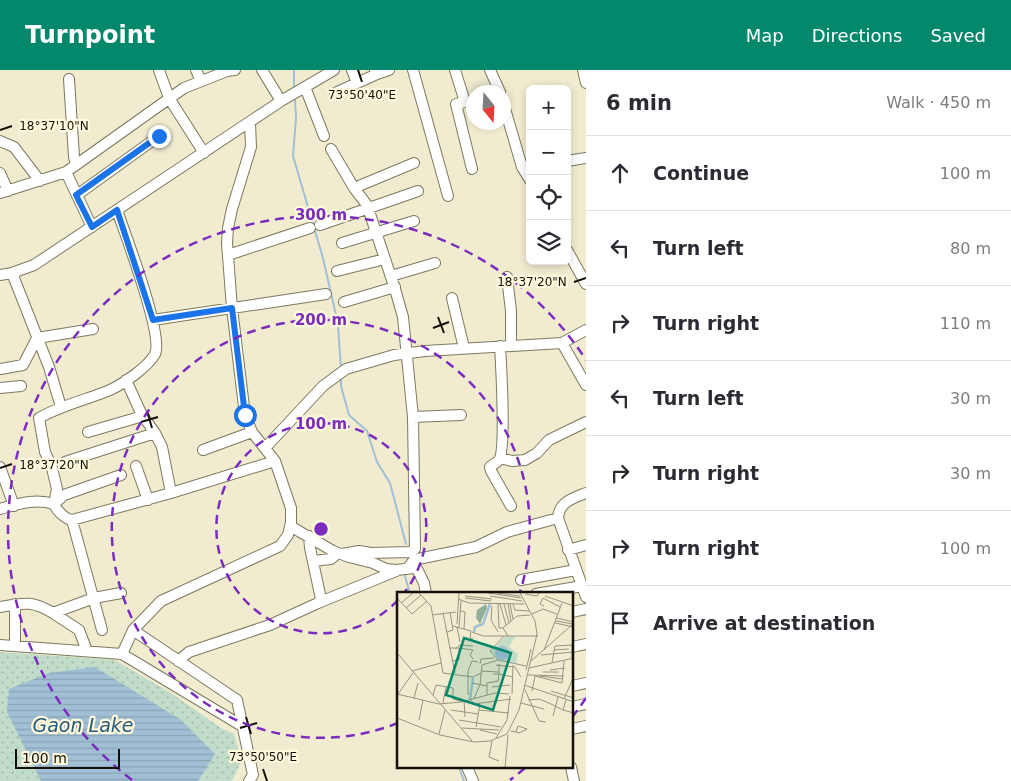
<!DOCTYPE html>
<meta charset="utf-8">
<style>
body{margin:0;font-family:"DejaVu Sans",sans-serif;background:#f7f7f7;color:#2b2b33}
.controls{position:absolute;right:15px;top:15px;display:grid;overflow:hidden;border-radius:8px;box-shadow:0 2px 8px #0003}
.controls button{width:45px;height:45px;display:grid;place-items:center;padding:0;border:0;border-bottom:1px solid #e1e1e2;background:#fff;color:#2b2b33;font:25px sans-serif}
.compass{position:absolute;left:466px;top:15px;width:45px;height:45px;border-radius:50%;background:#fff;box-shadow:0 2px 8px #0003;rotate:162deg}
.scale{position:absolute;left:15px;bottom:12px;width:105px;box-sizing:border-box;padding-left:5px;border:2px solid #131107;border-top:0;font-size:14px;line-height:18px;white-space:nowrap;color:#131107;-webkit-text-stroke:4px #fef9dd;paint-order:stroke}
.stop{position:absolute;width:15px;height:15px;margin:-11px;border:4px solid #1a73e8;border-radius:50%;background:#fff}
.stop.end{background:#1a73e8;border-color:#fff;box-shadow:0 1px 5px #0008}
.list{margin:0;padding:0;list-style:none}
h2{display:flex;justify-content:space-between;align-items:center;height:65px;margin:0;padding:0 20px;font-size:21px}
h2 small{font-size:16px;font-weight:400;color:#7c7c81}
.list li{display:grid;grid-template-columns:32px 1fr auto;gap:15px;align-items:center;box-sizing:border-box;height:75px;padding:0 20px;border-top:1px solid #e1e1e2}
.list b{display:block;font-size:19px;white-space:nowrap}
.list em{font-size:16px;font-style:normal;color:#7c7c81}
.icon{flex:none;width:28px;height:28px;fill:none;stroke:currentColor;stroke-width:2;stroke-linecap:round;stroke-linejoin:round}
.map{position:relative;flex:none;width:586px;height:711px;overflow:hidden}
header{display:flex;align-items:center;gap:30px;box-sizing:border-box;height:70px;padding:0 25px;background:#04886b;color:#fff}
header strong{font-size:24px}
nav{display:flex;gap:28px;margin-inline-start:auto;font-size:18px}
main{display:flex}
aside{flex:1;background:#fff}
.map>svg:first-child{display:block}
</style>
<header>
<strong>Turnpoint</strong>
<nav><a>Map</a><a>Directions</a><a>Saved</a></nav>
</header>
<main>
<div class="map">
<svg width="586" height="711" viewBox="0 0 586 711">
<defs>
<pattern id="park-dots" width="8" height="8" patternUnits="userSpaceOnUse" patternTransform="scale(1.25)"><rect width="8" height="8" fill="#c1dcc8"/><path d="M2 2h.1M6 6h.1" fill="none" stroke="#a5bcaa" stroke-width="1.8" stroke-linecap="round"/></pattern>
<pattern id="water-rules" width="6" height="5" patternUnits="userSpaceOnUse" patternTransform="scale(1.25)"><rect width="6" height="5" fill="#a1c0d5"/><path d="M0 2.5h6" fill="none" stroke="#8aa4b5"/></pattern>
</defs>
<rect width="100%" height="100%" fill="#f1ecd0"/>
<path fill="url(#park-dots)" d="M0,582L115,590L174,625L221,658L234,664L241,692L232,711H0Z"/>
<path fill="url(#water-rules)" d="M95,597L181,650L215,684L198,711H41L7,642L9,619L49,603Z"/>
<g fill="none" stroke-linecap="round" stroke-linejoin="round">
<path stroke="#a1c0d5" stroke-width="2" d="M294,0V16
M295,30L296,48L293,86L323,188L338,254L341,299
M341,309V316L349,345L367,361L377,392L390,413L406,474
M405,506L410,524
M459,697L464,711"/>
<g stroke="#7d795f" stroke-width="12">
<path id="minor" d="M159,0L169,28L204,83
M196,0L201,11
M262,0L281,31
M352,0L357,13
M375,0L377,4L389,0
M413,0L448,126
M455,0L465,32L456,34L472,99
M490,0L500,22
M583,0L586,13
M69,9L74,87L76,95
M305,17L324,66
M335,23L377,4
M503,32L522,97L530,96
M0,71L14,77L40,111
M331,79L354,118L367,135L395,219L403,247L413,347L415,479L410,482L371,483L359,481L342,484
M567,91L586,88
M522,97L530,110
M66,102L92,157
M0,103L8,121
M354,118L414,93
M0,123L66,102L184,18L227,1L235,0
M77,125L159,66
M320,155L418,121
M342,173L414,151
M567,180L586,214
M228,185L310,158
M337,201L385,189
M12,203L49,297L61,337
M0,205L12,203L34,195L281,31L334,0
M391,206L435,193
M507,207L511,241V276
M452,228L464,278
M344,232L395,217
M153,250L326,224
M562,273L586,315
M500,276C501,293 506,380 499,390C497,393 493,394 490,397L491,401L511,436
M0,299L23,295L37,268L93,259
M126,310L141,343L155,363L162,377L171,423
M0,318L21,316
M413,347L461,345
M88,362L143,346
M265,378L323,316L346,299L394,285L425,281L562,273L586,260
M203,380L252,362
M500,388L512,391L525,390L537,383L549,370L586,352
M65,392L155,363
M136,396L148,430
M0,397L14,436
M586,423C573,428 559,432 558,448L586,527
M54,434L57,419L52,398L45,382L39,348C62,335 86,330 110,320C123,314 148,297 155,284C164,265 125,164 117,140
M54,434L64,425L121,405
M0,439C18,434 35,428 54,434C56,440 65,449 72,450L102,560
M72,450L171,423L275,391
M290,456L333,481L349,487L373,493L386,499L397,500L413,498L417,499L424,513L426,524
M568,480L586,475
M313,491L331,489L338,483
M407,499L414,490L418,489L476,477L507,462L558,448
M521,510L576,500
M536,524L582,516
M318,533L396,501
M0,537C24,533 31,530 53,543L94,528L121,523
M572,542L586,539
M53,543L79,560L87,581
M133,560L237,630L253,705L249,711
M0,575L122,584L242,656
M15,576V534
M572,577L586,574
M122,584L133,560L161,531L280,476L288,465L291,452V438L275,391L252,362L245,345L232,238L227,173L228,158L232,139L251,77L250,53
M178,591L189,582L270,555L318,533L321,529L310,478L309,466
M572,616L586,613
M572,637L586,634
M572,659L586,656
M467,697L473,711
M571,697L574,711"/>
</g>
<use href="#minor" stroke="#fff" stroke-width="10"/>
</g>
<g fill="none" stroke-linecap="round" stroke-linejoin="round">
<path stroke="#1a73e8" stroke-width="6" d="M159,66L76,125L92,157L117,140L153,250L232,238L245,345"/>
</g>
<path fill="none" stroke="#131107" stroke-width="2" d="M358,0L362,12M0,60L12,56M574,212L586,208M438,247L444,263M433,258L449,252M147,341L152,358M141,352L158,347M0,398L12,394M246,647L251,664M240,658L257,653M263,699L267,711"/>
<g fill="none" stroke="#7b2cbf" stroke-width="2.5" stroke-dasharray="9 6">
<path d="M398 530A105 105 0 1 1 404 523"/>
<path d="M398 653A209 209 0 1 1 520 522"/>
<path d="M586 628A314 314 0 0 1 573 646M525 698A314 314 0 0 1 510 710M132 710A314 314 0 1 1 586 290"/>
</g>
<g text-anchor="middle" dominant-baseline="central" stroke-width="4.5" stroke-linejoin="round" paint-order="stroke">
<g font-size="19" font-style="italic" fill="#265b79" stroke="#fef9dd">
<text x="83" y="655">Gaon Lake</text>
</g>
</g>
<g transform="translate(397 522)">
<rect width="176" height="176" fill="#f1ecd0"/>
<path d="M89,12L90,16L83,32L79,26L80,18Z" fill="#92af9a"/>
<path d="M109,44L118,45L112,55L121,62L119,72L102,67L94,59Z" fill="#c1dcc8"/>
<path d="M98 61a7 7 0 1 1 14 0a7 7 0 1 1-14 0Z" fill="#a1c0d5"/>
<path fill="none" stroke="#a1c0d5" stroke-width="2.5" d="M77,40L78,35L86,32L93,12M73,107L76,86"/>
<path fill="none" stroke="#989480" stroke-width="1" d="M22,1L34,14L46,81M91,1L124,6M100,1L123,4M128,2L140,4L142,1M68,4L95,7M93,4L125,9M148,4L177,14M0,6L15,22L30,9M68,6L94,9M61,7L72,11L127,12M4,11L16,1M101,12L102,36H106L111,44M103,12L109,33M107,12L112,31M111,12L114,29M113,12L116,27M116,12L118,18L132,19M95,14L94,28L101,40M147,14L143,12L146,6L163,15M9,16L24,3M64,19L68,20L67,37M46,21L58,81M135,22L146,17L160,22M35,23L59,20M159,26L177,30M159,29L176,32M158,31L177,35M60,32L62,1M56,34L74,39L73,46L76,47M60,35L63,50M62,35L64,9M106,36L120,24L133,23M50,40L56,38L53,20M75,40L86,44H141M52,56H62V68L55,69M62,56L76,58L73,63L76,67M58,57L63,53L76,54M147,58L165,11M157,58L172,57M93,59L101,68L129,74M93,59L107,44M1,62L75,149M144,63L176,60M134,69L177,31M155,70L158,54L175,53V66M83,72L84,67L97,66M102,72V82L116,85M99,73L118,75L124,85M132,76L177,66M129,78L134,57M153,78L168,76M15,79L44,71M84,79L101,80M146,80H162M46,81L76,85L84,81M131,83L167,84M142,84L166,87M75,91L90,94M127,93L177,110M95,95L113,93M128,98L142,129L149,130M135,99L138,84L165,91L167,69M154,99L177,106M0,102L42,112L64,110L98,101L112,102M1,102L16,81M115,102L116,73M36,103L39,93L56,96V107L66,110M71,103V79L75,69L81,70M90,103V91L101,89L102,82H96M17,106L21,91M77,106L83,93L85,73L101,68M167,107L177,84M67,108L68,125M74,108L77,112L114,107M131,108L142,107L152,111M169,108L166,118L177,121M46,111L49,95M124,111L147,117M152,111L166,118M54,118L81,122M82,118L112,121M156,124L161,105M0,126L43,143L77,150L93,149L110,142L122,118L140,42L138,29L123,1M22,128L26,108M62,128L104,135M79,135L83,111M65,136L102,138M83,138L100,142M114,139L119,140L122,141L130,137L121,134L119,140M42,142L48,118M99,146L110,128L113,104M95,149L92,165L102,169M108,176L111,143"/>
<path fill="#04886b" fill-opacity="0.15" stroke="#04886b" stroke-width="2.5" d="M67,46L114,61L96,118L49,103Z"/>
<rect width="176" height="176" fill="none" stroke="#131107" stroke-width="2.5"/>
</g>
<g font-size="12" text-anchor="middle" fill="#131107" stroke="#fef9dd" stroke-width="4.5" stroke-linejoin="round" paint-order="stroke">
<text x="362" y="29">73°50'40"E</text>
<text x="54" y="60">18°37'10"N</text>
<text x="532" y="216">18°37'20"N</text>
<text x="54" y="399">18°37'20"N</text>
<text x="263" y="691">73°50'50"E</text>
</g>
<circle cx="321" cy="459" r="8" fill="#7b2cbf" stroke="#fef9dd" stroke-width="2.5"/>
<g font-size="15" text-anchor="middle" font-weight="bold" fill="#7b2cbf" stroke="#fef9dd" stroke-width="4.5" stroke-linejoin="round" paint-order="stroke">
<text x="321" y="150">300 m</text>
<text x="321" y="255">200 m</text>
<text x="321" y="359">100 m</text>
</g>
</svg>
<div class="controls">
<button>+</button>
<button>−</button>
<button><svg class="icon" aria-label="locate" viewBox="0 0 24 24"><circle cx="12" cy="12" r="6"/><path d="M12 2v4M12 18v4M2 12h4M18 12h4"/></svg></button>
<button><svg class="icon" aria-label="layers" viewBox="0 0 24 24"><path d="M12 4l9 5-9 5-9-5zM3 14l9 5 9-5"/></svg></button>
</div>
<svg class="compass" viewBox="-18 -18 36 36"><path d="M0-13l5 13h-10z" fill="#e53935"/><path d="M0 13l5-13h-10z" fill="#7c7c81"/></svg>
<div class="scale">100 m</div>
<div class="stop" style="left:245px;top:345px"></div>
<div class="stop end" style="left:159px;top:66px"></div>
</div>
<aside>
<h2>6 min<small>Walk · 450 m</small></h2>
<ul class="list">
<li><svg class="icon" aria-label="ahead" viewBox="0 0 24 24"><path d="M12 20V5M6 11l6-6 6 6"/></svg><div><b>Continue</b></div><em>100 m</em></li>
<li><svg class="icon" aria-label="left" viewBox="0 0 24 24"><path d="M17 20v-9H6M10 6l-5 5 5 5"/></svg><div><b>Turn left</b></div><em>80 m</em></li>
<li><svg class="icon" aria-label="right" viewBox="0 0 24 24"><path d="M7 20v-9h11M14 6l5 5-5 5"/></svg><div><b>Turn right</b></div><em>110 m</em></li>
<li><svg class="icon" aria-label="left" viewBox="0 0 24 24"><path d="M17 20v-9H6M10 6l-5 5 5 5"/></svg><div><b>Turn left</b></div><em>30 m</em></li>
<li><svg class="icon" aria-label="right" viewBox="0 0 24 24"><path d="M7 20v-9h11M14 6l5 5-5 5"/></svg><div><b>Turn right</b></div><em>30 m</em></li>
<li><svg class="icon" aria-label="right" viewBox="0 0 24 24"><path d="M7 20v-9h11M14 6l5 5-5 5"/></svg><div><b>Turn right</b></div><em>100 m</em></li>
<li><svg class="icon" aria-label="arrive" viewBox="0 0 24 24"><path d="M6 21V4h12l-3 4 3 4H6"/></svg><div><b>Arrive at destination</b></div></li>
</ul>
</aside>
</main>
